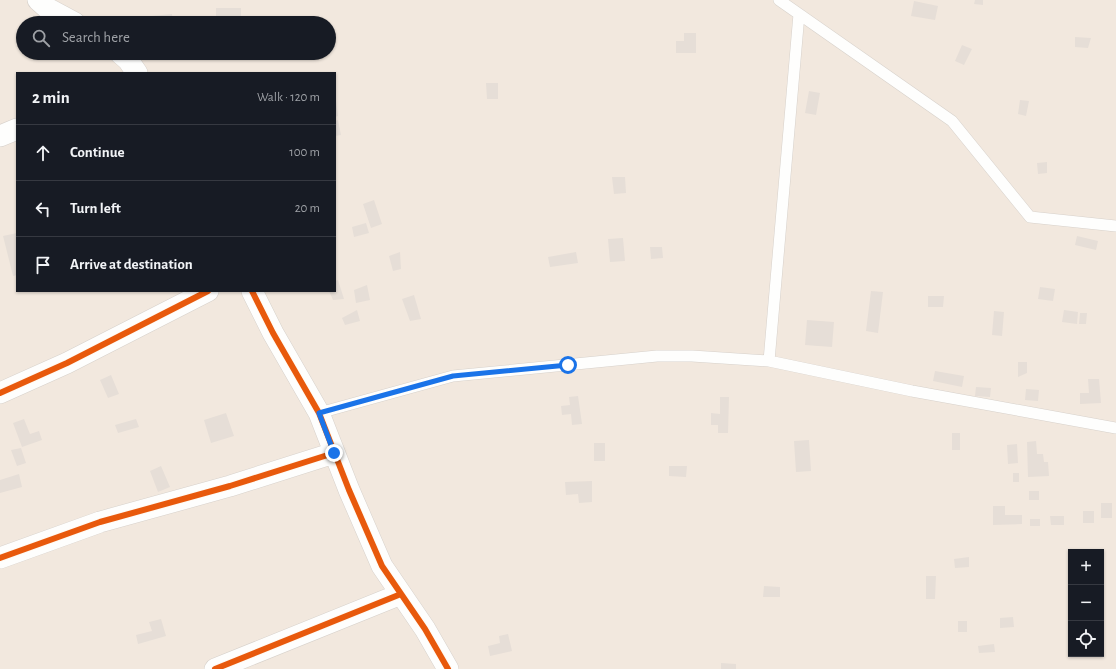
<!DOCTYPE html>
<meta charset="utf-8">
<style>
body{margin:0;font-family:"Alegreya Sans",sans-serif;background:#242831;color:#f1f3f6}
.controls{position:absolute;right:12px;bottom:12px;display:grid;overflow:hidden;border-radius:0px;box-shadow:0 1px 3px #0004}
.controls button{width:36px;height:36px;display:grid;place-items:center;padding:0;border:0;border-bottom:1px solid #363941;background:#171b24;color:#f1f3f6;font:20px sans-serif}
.stop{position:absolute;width:12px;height:12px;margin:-9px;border:3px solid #1a73e8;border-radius:50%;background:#fff}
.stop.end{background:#1a73e8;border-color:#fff;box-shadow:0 1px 4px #0008}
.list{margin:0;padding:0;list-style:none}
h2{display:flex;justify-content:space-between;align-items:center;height:52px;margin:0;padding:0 16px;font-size:17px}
h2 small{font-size:13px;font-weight:400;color:#9ea1a6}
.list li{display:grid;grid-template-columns:26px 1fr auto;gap:12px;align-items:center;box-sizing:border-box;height:56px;padding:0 16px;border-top:1px solid #363941}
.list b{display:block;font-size:15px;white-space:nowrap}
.list em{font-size:13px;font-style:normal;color:#9ea1a6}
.icon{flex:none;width:22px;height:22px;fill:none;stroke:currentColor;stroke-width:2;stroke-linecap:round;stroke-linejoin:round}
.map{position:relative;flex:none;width:1116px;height:669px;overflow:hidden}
.search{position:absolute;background:#171b24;box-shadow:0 1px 3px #0004;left:16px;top:16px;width:320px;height:44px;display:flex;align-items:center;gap:10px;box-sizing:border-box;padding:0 14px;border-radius:22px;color:#9ea1a6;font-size:15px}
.panel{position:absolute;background:#171b24;box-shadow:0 1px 3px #0004;left:16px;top:72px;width:320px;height:220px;border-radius:0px}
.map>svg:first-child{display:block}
</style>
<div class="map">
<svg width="1116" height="669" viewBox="0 0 1116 669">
<rect width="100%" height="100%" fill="#f9f5f0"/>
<path fill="#f2e8de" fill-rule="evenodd" d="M0,0H1116V669H0ZM23,23H329V53H23ZM17,73H335V291H17ZM1071,552H1101V654H1071Z"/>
<path fill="#e6ded7" d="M975,0H983V5L974,4Z
M914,1L938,6L935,20L911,16Z
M216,8H241V18H216Z
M172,14L173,23H153L152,16Z
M684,33H696V53H676V41H684Z
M1075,37L1091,38L1088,48L1075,47Z
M962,45L972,49L964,65L955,61Z
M486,83H498V99H487Z
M809,91L820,93L816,115L805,113Z
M1020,100L1029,101L1026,116L1018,114Z
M335,101H336L338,116L335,117Z
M338,120L341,135L335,136V121Z
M1047,162V173L1038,174L1037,163Z
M612,177H625L626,193L614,194Z
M374,200L382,224L371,228L363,204Z
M366,223L369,233L354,237L352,227Z
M17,233V275L13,276L3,236Z
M1077,236L1098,241L1096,250L1075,245Z
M623,238L625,261L610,262L608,239Z
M650,247H662L663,258L651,259Z
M400,252L401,269L393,271L389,256Z
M576,252L578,263L550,267L548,257Z
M338,280L344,299L333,300L329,291H335V281Z
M367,285L370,300L356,303L354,290Z
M1040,287L1055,289L1053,301L1038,299Z
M871,291L883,292L878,333L866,331Z
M414,295L421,319L410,321L402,299Z
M928,296H944L943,307H928Z
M357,310L360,321L345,325L342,318Z
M1064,310L1078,312L1077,324L1062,322Z
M994,311L1004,312L1002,336L992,335Z
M1080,313H1087L1086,324H1079Z
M807,320L834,322L832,347L805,345Z
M1018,362H1027V373L1018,377Z
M935,371L964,376L962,387L933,381Z
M111,375L119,394L108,398L100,380Z
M1088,379H1099L1101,403L1080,404V393H1089Z
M976,387L991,388L990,397L975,396Z
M1026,389L1039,390L1038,401L1025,400Z
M578,396L582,424L572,425L571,414L562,415L561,406L570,405L569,397Z
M720,397H729L728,433H718V425H711V413L720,414Z
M226,413L234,436L211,443L204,420Z
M24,419L30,434L39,431L42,440L22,447L13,423Z
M136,419L139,427L118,433L115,425Z
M952,433H960V450H952Z
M809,440L811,471L796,472L794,441Z
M1036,441L1037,454H1043L1044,462H1048L1049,476L1028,477L1027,442Z
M594,443H605V461H594Z
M1017,444L1018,463L1008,464L1007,445Z
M21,448L26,463L17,466L11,450Z
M161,466L170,487L158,492L150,471Z
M669,466H687L686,477L669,476Z
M1013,473H1019V482H1013Z
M19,474L22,487L0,493V480Z
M592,481V502L579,503L578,494L566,495L565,482Z
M1029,491H1039V500H1029Z
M1101,503H1112V518H1101Z
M993,506H1005V515H1022V524L993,525Z
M1083,511H1094V523H1083Z
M1050,516H1064V525H1051Z
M1030,519H1040V526H1030Z
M969,557V567L955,568L954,559Z
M926,576H936L935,599H926Z
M764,586L780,587V597H763Z
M1013,617L1014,627L1000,628V618Z
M161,619L166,636L138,644L136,635L152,631L149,622Z
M958,621H967V632H958Z
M508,634L512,651L490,656L488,646L500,643L499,636Z
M994,644L995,652L979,653L978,646Z
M721,663L736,664V669H721Z"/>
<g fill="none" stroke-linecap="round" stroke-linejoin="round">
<g stroke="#d7d1cb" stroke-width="12">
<path id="lane" d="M779,0L952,121L1030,217L1116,226
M769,361L799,14
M319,413L453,376L657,356H692L769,361L912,391L1116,428"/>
</g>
<g stroke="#d7d1cb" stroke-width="22">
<path id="street" d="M38,0L47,8L75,23
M120,53L128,60L137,73
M0,136L17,129
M252,291L273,333L319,413L349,490L382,566L425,629L448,669
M0,393L67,363L208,291
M0,558L100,522L230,486L334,453
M215,669L401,594"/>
</g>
<use href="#lane" stroke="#fefefd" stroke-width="11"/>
<use href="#street" stroke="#fefefd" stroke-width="21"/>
<g stroke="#fffaf3" stroke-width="8">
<path id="cycleway" d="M252,291L273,333L319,413L349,490L382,566L425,629L448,669
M0,393L67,363L208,291
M0,558L100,522L230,486L334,453
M215,669L401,594"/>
</g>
<use href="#cycleway" stroke="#e8590c" stroke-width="6"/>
</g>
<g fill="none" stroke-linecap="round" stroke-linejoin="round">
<path stroke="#1a73e8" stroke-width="5" d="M334,453L319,413L453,376L568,365"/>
</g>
</svg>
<div class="controls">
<button>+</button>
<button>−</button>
<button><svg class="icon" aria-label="locate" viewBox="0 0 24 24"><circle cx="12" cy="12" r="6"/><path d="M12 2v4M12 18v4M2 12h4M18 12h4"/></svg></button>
</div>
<div class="stop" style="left:568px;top:365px"></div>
<div class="stop end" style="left:334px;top:453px"></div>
<div class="search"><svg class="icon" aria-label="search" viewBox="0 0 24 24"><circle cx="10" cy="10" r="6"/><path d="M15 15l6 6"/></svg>Search here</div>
<section class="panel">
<h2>2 min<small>Walk · 120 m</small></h2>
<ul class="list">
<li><svg class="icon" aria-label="ahead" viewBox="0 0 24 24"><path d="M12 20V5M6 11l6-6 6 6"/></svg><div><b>Continue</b></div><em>100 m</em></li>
<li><svg class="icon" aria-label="left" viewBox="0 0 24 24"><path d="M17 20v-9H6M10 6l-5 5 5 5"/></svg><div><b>Turn left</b></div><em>20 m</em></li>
<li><svg class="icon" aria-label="arrive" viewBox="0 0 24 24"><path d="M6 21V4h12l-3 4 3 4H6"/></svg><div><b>Arrive at destination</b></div></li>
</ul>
</section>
</div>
